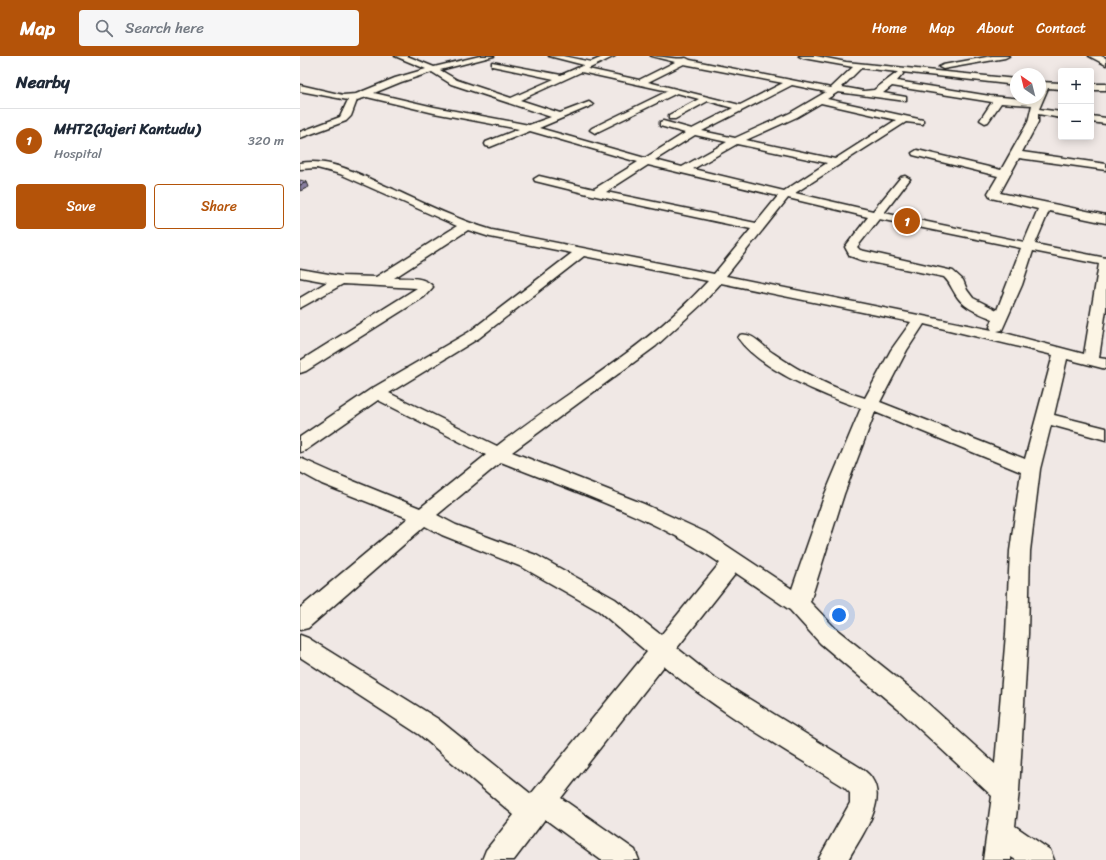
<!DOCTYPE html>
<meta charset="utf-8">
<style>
body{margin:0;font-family:Sriracha,sans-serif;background:#f6f6f7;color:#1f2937}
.controls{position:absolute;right:12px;top:12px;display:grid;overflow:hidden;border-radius:4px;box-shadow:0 2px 10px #0003}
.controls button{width:36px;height:36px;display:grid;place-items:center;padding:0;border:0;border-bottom:1px solid #e0e1e3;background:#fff;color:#1f2937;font:20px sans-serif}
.compass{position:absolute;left:710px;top:12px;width:36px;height:36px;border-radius:50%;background:#fff;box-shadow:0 2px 10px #0003;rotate:325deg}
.you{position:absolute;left:539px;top:559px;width:14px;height:14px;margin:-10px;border:3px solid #fff;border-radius:50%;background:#1a73e8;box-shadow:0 0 0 6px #1a73e833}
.badge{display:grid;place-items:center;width:26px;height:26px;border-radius:50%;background:#b45309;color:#fff;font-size:13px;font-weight:700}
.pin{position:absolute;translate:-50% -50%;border:2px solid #fff;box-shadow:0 1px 4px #0006}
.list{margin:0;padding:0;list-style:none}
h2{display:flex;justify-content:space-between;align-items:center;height:52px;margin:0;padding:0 16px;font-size:17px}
h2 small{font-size:13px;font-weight:400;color:#747a83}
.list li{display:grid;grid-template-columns:26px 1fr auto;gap:12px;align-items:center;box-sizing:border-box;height:64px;padding:0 16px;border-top:1px solid #e0e1e3}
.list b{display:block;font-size:15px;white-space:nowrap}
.list p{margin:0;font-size:13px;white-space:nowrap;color:#747a83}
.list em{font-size:13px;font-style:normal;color:#747a83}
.actions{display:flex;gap:8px;padding:12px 16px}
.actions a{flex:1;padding:9px 0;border:1px solid #b45309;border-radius:4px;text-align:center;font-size:14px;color:#b45309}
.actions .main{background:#b45309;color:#fff}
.icon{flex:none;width:22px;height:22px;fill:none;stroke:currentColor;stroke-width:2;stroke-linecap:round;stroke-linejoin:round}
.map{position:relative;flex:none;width:806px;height:804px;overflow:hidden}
header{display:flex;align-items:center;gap:24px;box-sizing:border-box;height:56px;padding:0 20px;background:#b45309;color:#fff}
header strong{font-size:19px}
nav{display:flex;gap:22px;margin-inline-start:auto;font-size:14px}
.search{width:280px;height:36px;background:#f6f6f7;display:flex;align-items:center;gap:10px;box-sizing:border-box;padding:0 14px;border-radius:4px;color:#747a83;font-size:15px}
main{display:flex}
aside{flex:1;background:#fff}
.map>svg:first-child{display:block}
</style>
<header>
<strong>Map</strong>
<div class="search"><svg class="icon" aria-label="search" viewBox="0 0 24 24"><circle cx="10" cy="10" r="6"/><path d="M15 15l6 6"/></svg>Search here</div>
<nav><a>Home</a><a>Map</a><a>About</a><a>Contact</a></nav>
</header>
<main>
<aside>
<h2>Nearby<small></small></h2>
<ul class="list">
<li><span class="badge">1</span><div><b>MHT2(Jajeri Kantudu)</b><p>Hospital</p></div><em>320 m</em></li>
</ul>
<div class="actions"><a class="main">Save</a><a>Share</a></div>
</aside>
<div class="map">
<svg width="806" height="804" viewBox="0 0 806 804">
<rect width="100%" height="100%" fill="#f0e8e5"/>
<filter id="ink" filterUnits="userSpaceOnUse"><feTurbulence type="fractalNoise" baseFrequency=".025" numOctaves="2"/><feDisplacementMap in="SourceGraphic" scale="8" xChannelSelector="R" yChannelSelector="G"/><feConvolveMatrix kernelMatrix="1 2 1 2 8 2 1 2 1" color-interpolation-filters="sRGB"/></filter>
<g filter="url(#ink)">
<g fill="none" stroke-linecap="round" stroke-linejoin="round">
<g stroke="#1c1c1c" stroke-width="3">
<path id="minor" d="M95,0H107L134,11L180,0H194L140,14L157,24L211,42L254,23L192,10V6L261,19L284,9L249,0H263L291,6L305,0H315L288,13L339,24L375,6L351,0C361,0 378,4 386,2L390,4L531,32L553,11L503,2L499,0H516L546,6L716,23V29L602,16L603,18L597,25L690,40L734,44L735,42H740V26L761,27V33L748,32L739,53L761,56V62L738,58V66L722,96L806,108V114L719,102L700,137L806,159V167L749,155L735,188L806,202V253L799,302L806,303V313L767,303L754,359L806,372V384L751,369L740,413L730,495L728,578L719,735L715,770L750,794L754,804H716L711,801V804H683L692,740L598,653L520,587L490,554L436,517L377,592L412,620L561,712C565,715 570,719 572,723C588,747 559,783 548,804H518L550,747V737L543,730C482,692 419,656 364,610L261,742L335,794L339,804H301L245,763L214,804H182L186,794L214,759L120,679L0,601V579L8,582L138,663L231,738L347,596L299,555L222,511L142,479L125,470L8,572L0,574V552L108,462L22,428L0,416V402L36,418L120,452L186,399L78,344L6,394L0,396V381L71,333L169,276L272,197L190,181L168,174L94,222C106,222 125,220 133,231L124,241L6,315L0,317V305L117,232L43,228L0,252V242L27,226L0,221V213L40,220L76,221L157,170L40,118L17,112L0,113V107C32,101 64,121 93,133C125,148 158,164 192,174L414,218L451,173L296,140L235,125L234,123L239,120L294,133L338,106L230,75L190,91L186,90L185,88L186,86L219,73L134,57L67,41L57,44L51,60L46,65L0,82V76L40,61L48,44L0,35V29L43,39L56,38L95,22L126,13ZM384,8L483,27L440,49L348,26ZM561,12L598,16L574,34L564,35L542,31ZM132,16L151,28L251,61L229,69L134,51L74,37L101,26ZM281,16L368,35L292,72L290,74L295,77L377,37L399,43L369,59V63H375L408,45L433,52L392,73L363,65L360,66V70L385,77L345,102L239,72L293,49L289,46L260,57L220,44ZM492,29L526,36L490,57L435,82L402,75ZM592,30L692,46L680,64L685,67L688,66L701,47L732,49L728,66L701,114L617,94L612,97L613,99L698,120L688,137L691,142L738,153L724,186L584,157L610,123L605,120L601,121L573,155L495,137L606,66L623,68V64L527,43L538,36L606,45V41L583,37ZM521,47L596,64L535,103L446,84L497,61ZM395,79L427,86L382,111L355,104ZM437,88L527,107L484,135L393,113ZM348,109L478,140L456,167L306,136ZM488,142L568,161L545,191L550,200L561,204L644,221C651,228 652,234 658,242C666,253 681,258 693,263L690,271L692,274L426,220ZM579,163L721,192L697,254L673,242L667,234L663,224L653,215L560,194L557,191ZM733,195L799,208L784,298L697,275L702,274L722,229ZM284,200L408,225C346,293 269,334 197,390L89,337L179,282ZM421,227L611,266L591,294L565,342C532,332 502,317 473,297C463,291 453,276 440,279L438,282C459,313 526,341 561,352L525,438L492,533L409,478L344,448L212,396L356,290L403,247ZM624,268L753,299L725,403L580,346L607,294ZM575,356L721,416L710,495L706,578L695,708L616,637L536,573L510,546L544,438ZM201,406C275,436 354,461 420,507L361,579L315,543L236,499L156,469L137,459Z
M692,0H709L705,2L643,13L639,11L643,9Z
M791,28H806V34H791Z
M791,60L806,62V68L791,66Z"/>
</g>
<g stroke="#1c1c1c" stroke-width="3">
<path id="tertiary" d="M789,0H801L806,2V9Z"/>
</g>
<use href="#minor" fill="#fcf5e5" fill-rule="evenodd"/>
<use href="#tertiary" fill="#fcf5e5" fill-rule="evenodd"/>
</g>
<path fill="#887ea0" stroke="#1c1c1c" d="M7,126L9,131L0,135V129Z"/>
<path fill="#c2b4e5" stroke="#1c1c1c" d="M0,124L7,126L0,129Z"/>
</g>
</svg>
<div class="controls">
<button>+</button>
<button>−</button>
</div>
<svg class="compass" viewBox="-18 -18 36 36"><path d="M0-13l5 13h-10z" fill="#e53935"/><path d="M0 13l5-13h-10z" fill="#747a83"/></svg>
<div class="you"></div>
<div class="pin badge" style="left:607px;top:165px">1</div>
</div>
</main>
